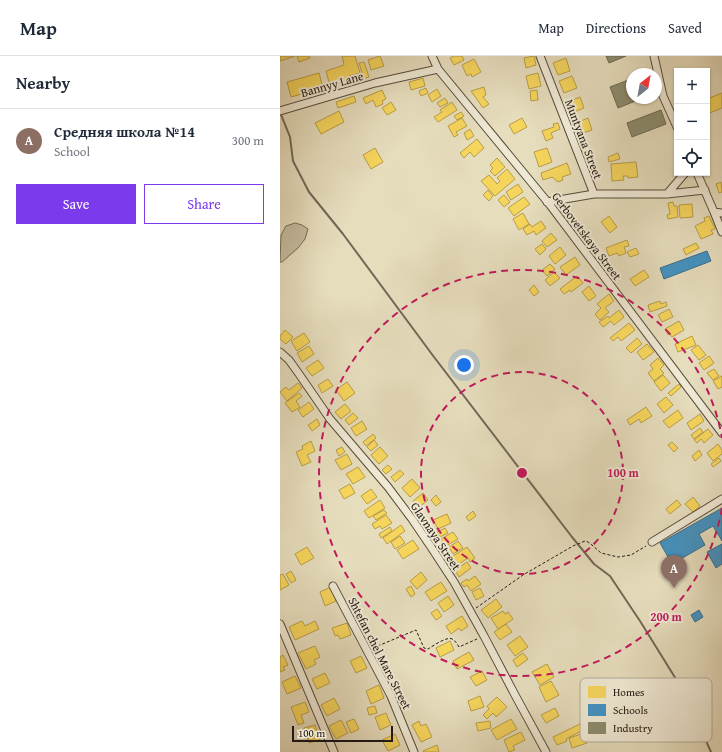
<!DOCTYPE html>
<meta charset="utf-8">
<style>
body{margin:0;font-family:"Gentium Book Plus",serif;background:#f2f2f3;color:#1f2937}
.controls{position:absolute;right:12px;top:12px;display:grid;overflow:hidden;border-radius:0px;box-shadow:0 1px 3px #0004}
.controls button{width:36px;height:36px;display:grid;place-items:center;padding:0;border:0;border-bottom:1px solid #e0e1e3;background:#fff;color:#1f2937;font:20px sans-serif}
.compass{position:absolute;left:346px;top:12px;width:36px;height:36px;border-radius:50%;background:#fff;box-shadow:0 1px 3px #0004;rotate:31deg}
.scale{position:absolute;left:12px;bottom:10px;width:101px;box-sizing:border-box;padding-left:4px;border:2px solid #261b14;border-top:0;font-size:11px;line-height:14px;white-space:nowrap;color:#261b14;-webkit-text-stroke:3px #efe9d4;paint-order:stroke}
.you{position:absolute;left:184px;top:309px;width:14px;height:14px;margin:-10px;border:3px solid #fff;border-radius:50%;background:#1a73e8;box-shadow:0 0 0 6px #1a73e833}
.badge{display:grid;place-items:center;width:26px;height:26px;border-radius:50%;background:#7c3aed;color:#fff;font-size:13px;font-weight:700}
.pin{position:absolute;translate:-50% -33px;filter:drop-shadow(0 1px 2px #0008)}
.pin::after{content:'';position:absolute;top:21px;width:14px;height:12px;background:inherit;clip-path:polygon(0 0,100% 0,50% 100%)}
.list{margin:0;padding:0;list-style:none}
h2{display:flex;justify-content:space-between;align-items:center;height:52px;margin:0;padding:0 16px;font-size:17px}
h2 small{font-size:13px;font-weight:400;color:#747a83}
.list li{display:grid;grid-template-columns:26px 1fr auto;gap:12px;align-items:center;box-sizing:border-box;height:64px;padding:0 16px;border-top:1px solid #e0e1e3}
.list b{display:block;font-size:15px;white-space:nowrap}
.list p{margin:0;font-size:13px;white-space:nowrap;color:#747a83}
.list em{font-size:13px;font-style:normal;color:#747a83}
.actions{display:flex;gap:8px;padding:12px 16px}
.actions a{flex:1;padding:9px 0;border:1px solid #7c3aed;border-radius:0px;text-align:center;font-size:14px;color:#7c3aed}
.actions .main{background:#7c3aed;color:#fff}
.icon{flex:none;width:22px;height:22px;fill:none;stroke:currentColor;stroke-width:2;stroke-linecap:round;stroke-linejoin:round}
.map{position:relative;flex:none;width:442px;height:696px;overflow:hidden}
header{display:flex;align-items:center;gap:24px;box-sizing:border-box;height:56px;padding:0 20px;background:#fff;border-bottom:1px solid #e0e1e3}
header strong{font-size:19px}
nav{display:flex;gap:22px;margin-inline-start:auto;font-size:14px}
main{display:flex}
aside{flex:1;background:#fff}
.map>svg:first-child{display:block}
</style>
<header>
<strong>Map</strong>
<nav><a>Map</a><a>Directions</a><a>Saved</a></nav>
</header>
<main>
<aside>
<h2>Nearby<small></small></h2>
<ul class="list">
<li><span class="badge" style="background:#8d6e63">A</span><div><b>Средняя школа №14</b><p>School</p></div><em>300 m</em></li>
</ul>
<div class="actions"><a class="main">Save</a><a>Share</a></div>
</aside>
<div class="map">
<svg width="442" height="696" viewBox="0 0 442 696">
<rect width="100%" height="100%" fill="#e6ddbd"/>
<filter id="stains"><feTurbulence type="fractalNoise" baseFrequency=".005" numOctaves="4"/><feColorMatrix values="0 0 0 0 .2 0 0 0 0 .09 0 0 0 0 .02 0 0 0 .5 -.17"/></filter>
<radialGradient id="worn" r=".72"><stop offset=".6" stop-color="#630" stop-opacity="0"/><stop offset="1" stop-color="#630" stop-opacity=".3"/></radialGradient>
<path fill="#c5bca0" stroke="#766c5a" d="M15,167L22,169L28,173L25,183L18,192L2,206H0L1,179L6,170Z"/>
<path fill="#f6d55c" stroke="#b89d46" d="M0,0H15L0,5Z
M17,0H29L30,2L19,6Z
M62,0H75L80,17L69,20L70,24L50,30L46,15L64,9Z
M100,0L104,10L91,14L88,4Z
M174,0H182L184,4L174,9L170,2Z
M254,0L256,9L246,12L244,2Z
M286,2L290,15L278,19L273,7Z
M194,3L201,16L192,21L191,18L187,20L182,9Z
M84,6L89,21L84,23L79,7Z
M39,17L43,32L11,41L7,26Z
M258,17L261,30L249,33L246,20Z
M292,20L297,32L284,37L279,25Z
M143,22L145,30L131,34L129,26Z
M204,31L206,39L203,41L209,48L203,52L191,35Z
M146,32L148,37L141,40L139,35Z
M157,33L161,40L152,46L148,39Z
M102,34L106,43L102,45L103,48L96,51L93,44L86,48L83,42Z
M257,34L258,44L251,45L250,35Z
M442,37V52L427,58V43Z
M74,40L76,46L58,52L56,46Z
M300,41L304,52L292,57L288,46Z
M165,42L168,47L160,51L157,47Z
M111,46L116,54L107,59L102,52Z
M172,46L177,54L158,66L154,61L162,56L160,54Z
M59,55L64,66L41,78L35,67Z
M181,56L184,60L177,64L174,60Z
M182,62L187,70L176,76L178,79L174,81L168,70Z
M242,62L247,71L234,78L229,69Z
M308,62L312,74L300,78L296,67Z
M278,67L280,73L271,77L273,82L266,85L262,75L274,71L273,68Z
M190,73L194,80L187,84L184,77Z
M197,83L204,92L194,101L190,96L184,102L180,97Z
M95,92L103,106L91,113L83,99Z
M267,92L272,106L259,111L254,96Z
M338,97L340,103L329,106L328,101Z
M217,102L225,111L215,120L210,115L213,112L210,109Z
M356,106L358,121L348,122V120H343L344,124L332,125L331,108Z
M287,107L291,118L282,121L283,124L278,126L272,121L263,124L261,117Z
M227,113L235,123L215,140L201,125L209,119L217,128L220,125L217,122Z
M441,126L442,136L439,137L436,128Z
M238,128L243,136L231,144L226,136Z
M208,134L213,140L209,145L203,139Z
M224,139L230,146L224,151L218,144Z
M244,141L250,148L234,160L228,152Z
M393,146L394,150H397L398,161L388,163L387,159L390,158L388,147Z
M412,148L413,161L400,162L399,149Z
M243,157L249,168L239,174L233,163Z
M329,160L337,171L330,177L321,166Z
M429,160L435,173L431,174L433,178L421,183L415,170L425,165L424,162Z
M261,165L266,172L256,179L254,175L247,179L243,173L250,168L252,171Z
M271,177L277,184L267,191L262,185Z
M347,184L349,190L344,191L346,197L339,200L337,197L329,200L326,192Z
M416,187L419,192L406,199L403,193Z
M262,188L266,193L260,199L255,193Z
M280,191L286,199L275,208L269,200Z
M356,192L359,198L350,201L347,196Z
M295,201L300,209L286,219L280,211Z
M270,208L275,213L267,220L262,214Z
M364,214L369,221L355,230L350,223Z
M274,216L280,222L270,230L265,224Z
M297,220L303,227L291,236L290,234L284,238L280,233Z
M254,229L259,236L254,240L249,234Z
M309,230L316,240L309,245L302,236Z
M329,238L334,245L325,252L329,256L320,264L315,258L321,252L317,248Z
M380,245L381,248L386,246L387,250L370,256L368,249Z
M389,253L393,261L382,266L378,259Z
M339,254L344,261L334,269L331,265L323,271L319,266L328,260L329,262Z
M399,265L404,274L392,281L390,278L388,279L385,273Z
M349,267L355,274L341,285L338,281L333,285L330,282Z
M5,274L13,281L6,288L0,283V280Z
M24,277L30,286L17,295L11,285Z
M412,280L416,289L398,296L395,288Z
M357,282L362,288L351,297L346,292Z
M367,288L374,296L363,304L357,296Z
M418,289L426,299L419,304L411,294Z
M29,290L34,298L22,306L17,297Z
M429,300L434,307L424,314L419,307Z
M378,302L384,309L380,313L384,317L374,325L368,317L373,313L370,309Z
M38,304L44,312L32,320L26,312Z
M434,313L439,320L433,324L427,317Z
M383,319L390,327L381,335L374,326Z
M442,320V331L438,333L433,325Z
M48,323L53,330L42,337L38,329Z
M67,326L75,337L64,345L56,334Z
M18,327L22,332L7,345L0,336L6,331L9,334Z
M399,328L401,331L391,340L388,337Z
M19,337L22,340L16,345L20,351L12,356L5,347Z
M386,341L393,349L384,357L377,348Z
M29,346L34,353L23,361L18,354Z
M65,348L71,355L61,363L55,356Z
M366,351L372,360L361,367L359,363L350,369L347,364Z
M398,354L403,362L389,372L383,365Z
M73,357L78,362L69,369L65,364Z
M420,358L424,365L411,374L407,367Z
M37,363L40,369L32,375L28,369Z
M82,365L87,373L76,380L71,372Z
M420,372L423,376L414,383L411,379Z
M428,373L433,379L424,387L421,383L417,387L414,384Z
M93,378L96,382L86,390L83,386Z
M94,384L98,389L91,395L87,391Z
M31,385L35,395L27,399L31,406L22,410L16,396L23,393L22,390Z
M392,386L398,392L394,396L388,389Z
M438,388L442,394V398L433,405L427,397Z
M62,391L65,396L59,400L56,394Z
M100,391L108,400L99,408L91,399Z
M419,394L422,399L415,405L412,400Z
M67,398L72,408L61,414L55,404Z
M439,402L441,405L433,411L431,408Z
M108,409L112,413L106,418L102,414Z
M78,411L85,421L73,428L66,418Z
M120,414L124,418L115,426L111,421Z
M132,423L140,432L130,441L122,432Z
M70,428L75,437L64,443L59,434Z
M91,433L97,441L87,448L81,440Z
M143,437L148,444L138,452L133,445Z
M156,439L161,446L156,450L151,444Z
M413,441L420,450L413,456L405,448Z
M100,444L105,452L89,462L84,455Z
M397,444L401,449L390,458L386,453Z
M104,454L107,457L96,464L93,460Z
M193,455L196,460L189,465L186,461Z
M167,458L171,467L158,473L153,464Z
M106,459L112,467L102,473L100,470L95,473L92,468Z
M121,469L125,475L107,488L103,482Z
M110,471L112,475L101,482L99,478Z
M165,472L168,477L160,481L157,476Z
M173,476L178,483L166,490L161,483Z
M120,480L125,487L115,493L111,486Z
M133,484L139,493L123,503L117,494Z
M178,485L183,492L173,498L169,491Z
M27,491L34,502L21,509L15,498Z
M187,491L195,502L190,506L188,502L176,510L170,502Z
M187,506L191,512L179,521L175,514Z
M11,515L16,524L11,527L6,518Z
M141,516L147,524L137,533L130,525Z
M3,518L9,529L0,534V519Z
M195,520L201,528L191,535L187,529L184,531L181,527L187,523L188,525Z
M161,526L167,535L151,545L145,536Z
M131,530L135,538L131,541L126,533Z
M51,531L56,545L45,550L40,536Z
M200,532L204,540L196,544L192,536Z
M168,540L174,549L164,556L158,547Z
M216,543L222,551L208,562L201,554Z
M157,553L162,560L156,564L151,557Z
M223,555L225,558L228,556L233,563L218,573L211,562Z
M182,560L188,570L181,575L179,572L171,578L166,570Z
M22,565L25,570L35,565L39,573L15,584L9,571Z
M67,567L71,579L60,583L58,579L55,580L52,572Z
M226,568L232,576L220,584L214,576Z
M240,580L248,591L235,600L227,589Z
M170,585L174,594L160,601L156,592Z
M35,590L40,601L34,604L36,608L26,613L18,597Z
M189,596L194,604L177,613L173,605Z
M243,597L248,603L237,611L233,604Z
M3,599L8,609L3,611L5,614L0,616V601Z
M81,600L87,612L76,617L70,605Z
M267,608L274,621L260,629L252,616Z
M202,615L207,624L196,630L190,621Z
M45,617L50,627L37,633L32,623Z
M15,620L21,632L7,638L2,626Z
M271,625L279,639L266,646L259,631Z
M99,629L104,642L91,648L86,635Z
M200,640L204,651L191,655L188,645Z
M217,641L227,651L216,661L213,657L207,663L203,659L209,653L207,650Z
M54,642L60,653L47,660L41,649Z
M25,646L29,656L21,659L24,667L18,669L11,651Z
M95,650L97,657L89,659L87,652Z
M275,652L279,660L266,667L261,659Z
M106,657L111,669L100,674L95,661Z
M74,663L79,673L71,677L66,666Z
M231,663L237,673L217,684L211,674Z
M61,664L68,677L56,683L49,670Z
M139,665L141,670L146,668L152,681L141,686L132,669Z
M210,665L211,672L198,675L196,667Z
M300,668L303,674L286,683L287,685L277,689L273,681Z
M35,669L40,684L29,687L24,672Z
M241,676L245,684L233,690L235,694L229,696L224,684Z
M304,677L305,681L309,680L311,684L307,686V687L292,692L289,682Z
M115,678L120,689L108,695L102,684Z
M157,689L159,696H144L143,695Z"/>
<path fill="#4393c3" stroke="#3a6f8e" d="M427,195L431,205L384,223L380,212Z
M442,452V485L433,470L419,478L425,489L392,508L380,487Z
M442,488V508L436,512L427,496Z
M419,554L423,561L415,566L411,559Z"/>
<path fill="#8c8c6e" stroke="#6d6a53" d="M326,0H346L329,7Z
M352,20V42H363L338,52L330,31L351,23L350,21Z
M381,54L386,68L352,81L347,67Z"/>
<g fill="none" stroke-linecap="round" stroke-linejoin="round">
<path stroke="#726857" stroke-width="2" d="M0,56L10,81L13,105L29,136L63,178L154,301L292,481L314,508L330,520L360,565L404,636L431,696"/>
<g stroke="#564c3e" stroke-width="9">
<path id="minor" d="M152,0L158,13L270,149L442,377
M260,0L314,138H387L425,134
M374,0L383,40L397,71
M0,55L95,27L158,13
M417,117L434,156L442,157
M387,138L405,117
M267,146L314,138
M434,156L442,176
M0,296L9,304L19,318L50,363L108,431L132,463L151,491L174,526L204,580L235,639L266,696
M372,486L442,443
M53,530L111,640L134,696
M0,568L54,696"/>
</g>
<path stroke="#261b14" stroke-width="1" stroke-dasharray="3 2" stroke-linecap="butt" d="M196,552L243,519L293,490L305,485L308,486L312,489L321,497L338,501L351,499L366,490
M93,592L136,574L144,592L148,593C153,590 167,580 172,583C175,584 177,588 179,591L197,583"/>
<use href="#minor" stroke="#efe9d4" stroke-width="7"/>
</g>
<g fill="none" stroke="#c2185b" stroke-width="2" stroke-dasharray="7 5">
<circle cx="242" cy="417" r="101"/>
<path d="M442 452A203 203 0 1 1 442 382"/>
</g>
<g text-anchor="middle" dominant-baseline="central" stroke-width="4" stroke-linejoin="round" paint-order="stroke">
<g font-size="12" fill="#261b14" stroke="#efe9d4">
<text transform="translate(52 28) rotate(-16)">Bannyy Lane</text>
<text transform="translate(304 83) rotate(69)">Muntyana Street</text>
<text transform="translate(307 180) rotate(53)">Gerbovetskaya Street</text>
<text transform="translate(156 480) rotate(56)">Glavnaya Street</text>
<text transform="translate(100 597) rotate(63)">Shtefan chel Mare Street</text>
</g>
</g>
<rect x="300" y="622" width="132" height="64" rx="6" fill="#efe9d4" stroke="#b3ab9a" stroke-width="1"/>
<rect x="308" y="630" width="18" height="12" fill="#f6d55c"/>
<rect x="308" y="648" width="18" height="12" fill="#4393c3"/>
<rect x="308" y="666" width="18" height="12" fill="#8c8c6e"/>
<g font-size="11" fill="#261b14">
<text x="333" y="640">Homes</text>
<text x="333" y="658">Schools</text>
<text x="333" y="676">Industry</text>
</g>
<circle cx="242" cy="417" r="6" fill="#c2185b" stroke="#efe9d4" stroke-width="2"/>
<g font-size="12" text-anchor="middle" font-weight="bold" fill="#c2185b" stroke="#efe9d4" stroke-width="4" stroke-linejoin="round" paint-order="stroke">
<text x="343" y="421">100 m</text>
<text x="386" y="565">200 m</text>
</g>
<rect width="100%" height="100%" filter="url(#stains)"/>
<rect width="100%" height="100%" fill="url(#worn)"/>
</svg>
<div class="controls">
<button>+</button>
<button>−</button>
<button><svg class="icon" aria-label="locate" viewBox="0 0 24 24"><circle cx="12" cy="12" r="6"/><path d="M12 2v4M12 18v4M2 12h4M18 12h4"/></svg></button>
</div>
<svg class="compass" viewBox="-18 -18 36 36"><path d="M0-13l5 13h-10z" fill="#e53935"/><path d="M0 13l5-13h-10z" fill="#747a83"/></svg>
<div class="scale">100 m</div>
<div class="you"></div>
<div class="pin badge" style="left:394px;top:532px;background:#8d6e63">A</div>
</div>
</main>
